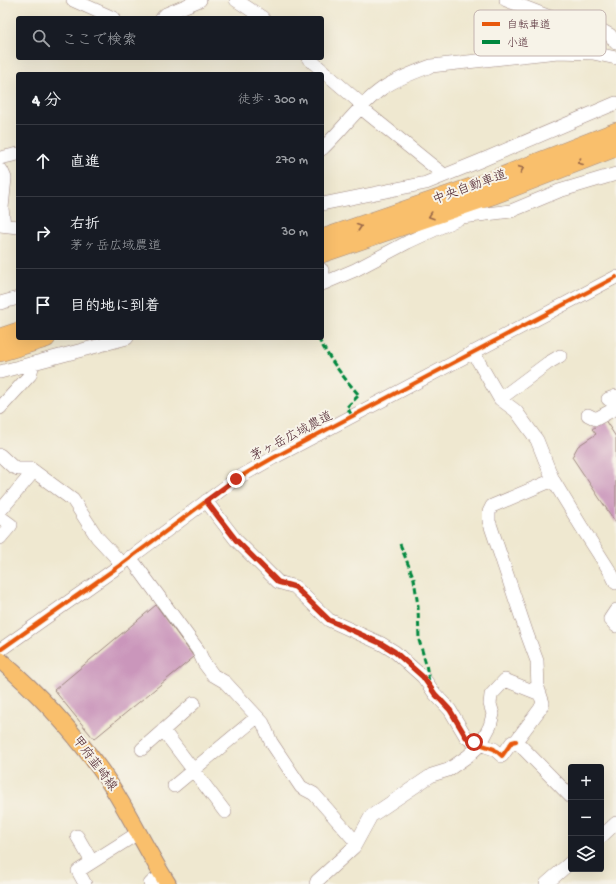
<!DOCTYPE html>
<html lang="ja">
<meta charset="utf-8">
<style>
body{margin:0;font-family:"Gochi Hand","Klee One",sans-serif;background:#20242c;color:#f1f3f6}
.controls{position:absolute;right:12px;bottom:12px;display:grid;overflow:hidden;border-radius:4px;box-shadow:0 4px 16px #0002}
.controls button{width:36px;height:36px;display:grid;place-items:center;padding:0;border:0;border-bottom:1px solid #363941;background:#171b24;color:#f1f3f6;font:20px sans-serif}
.stop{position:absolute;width:12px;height:12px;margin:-9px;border:3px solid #c8321e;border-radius:50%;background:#fff}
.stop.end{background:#c8321e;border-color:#fff;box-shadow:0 1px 4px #0008}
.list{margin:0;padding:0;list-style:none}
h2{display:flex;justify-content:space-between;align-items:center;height:52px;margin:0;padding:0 16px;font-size:17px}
h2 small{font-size:13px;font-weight:400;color:#9ea1a6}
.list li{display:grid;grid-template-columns:26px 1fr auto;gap:12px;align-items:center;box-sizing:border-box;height:72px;padding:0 16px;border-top:1px solid #363941}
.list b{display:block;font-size:15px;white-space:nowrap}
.list p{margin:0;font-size:13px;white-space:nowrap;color:#9ea1a6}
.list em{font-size:13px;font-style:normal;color:#9ea1a6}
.icon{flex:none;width:22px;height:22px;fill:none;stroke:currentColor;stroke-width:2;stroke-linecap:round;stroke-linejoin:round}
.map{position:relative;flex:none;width:616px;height:884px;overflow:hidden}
.search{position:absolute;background:#171b24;box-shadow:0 4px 16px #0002;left:16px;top:16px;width:308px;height:44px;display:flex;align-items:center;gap:10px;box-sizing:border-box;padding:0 14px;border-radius:4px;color:#9ea1a6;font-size:15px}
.panel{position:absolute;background:#171b24;box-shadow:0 4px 16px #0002;left:16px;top:72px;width:308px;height:268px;border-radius:4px}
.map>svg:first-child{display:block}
</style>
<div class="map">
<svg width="616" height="884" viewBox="0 0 616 884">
<rect width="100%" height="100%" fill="#f7f3e8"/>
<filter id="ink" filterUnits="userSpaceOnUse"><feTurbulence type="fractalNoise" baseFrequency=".025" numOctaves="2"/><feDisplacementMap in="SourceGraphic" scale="8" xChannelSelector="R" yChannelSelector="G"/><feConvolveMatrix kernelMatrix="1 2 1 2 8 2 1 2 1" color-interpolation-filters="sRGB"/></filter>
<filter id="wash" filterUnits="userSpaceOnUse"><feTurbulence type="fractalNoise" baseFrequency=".012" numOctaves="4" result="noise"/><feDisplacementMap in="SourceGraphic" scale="16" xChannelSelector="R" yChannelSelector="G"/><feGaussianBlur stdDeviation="0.9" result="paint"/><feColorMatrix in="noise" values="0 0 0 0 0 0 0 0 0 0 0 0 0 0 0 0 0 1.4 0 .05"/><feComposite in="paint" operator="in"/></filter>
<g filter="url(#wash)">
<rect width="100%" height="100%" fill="#efe8d0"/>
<g id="blocks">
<path fill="#ca96bb" d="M605,420L616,437V523L572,457L578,446L596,434L592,429Z
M156,605L194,657L94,739L54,690Z"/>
</g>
</g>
<g filter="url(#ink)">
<use href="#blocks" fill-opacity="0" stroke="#9c847e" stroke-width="1"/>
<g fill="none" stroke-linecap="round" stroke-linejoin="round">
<g stroke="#9c847e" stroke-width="14">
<path id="minor" d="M73,0L113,18
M236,0L263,18
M506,0L550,17L599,29L610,35L616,43
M162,18L166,14L200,0
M308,58L358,101L361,108L444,175
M322,149C342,130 361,103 383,88C398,78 415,72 431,66L558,52L593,53L616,58
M0,158L18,154
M0,170L2,171L5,178L2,208L4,225
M322,204L426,183L480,161L616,103
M0,225L18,227
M322,270L325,283
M322,284L355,270L408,242L462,217L511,211L559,191L616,174
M0,303L18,298
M473,352L500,399L516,411L537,440L553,480L581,526L611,573L616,583
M0,372L127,338
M500,399L548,363L560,356
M608,399L616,396
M0,408L30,375L33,364
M588,415L596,419L616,408
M0,455L13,467L18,469H31L73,500L97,537L122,564
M553,480L492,506L489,512V521L527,634L537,661L538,688L543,703L540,709L516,741L571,797
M206,501L236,540L278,582L295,587L329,620L382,644L395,652L423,677L435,694L450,710L466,737L474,742L494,749L502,756L512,742L516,741
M0,511L34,471
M0,517L11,525L0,538
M130,557L198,650L204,663L213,675L225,682L263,723L271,742L301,787L314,794L356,842
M616,610L610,619L616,626
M0,650L122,564L236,479L273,458L616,277
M163,730L225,812
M142,749L194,703
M174,786L257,717
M77,836L92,862
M601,837L616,823
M85,884L78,871L138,833
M150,884L153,881L163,877
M316,884L317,881L354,847L371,816L432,775L448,770L468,756L480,745L490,726L493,714L490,704L491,695L505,680L540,694
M546,884L571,862"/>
</g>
<g stroke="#9c847e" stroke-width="18">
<path id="major" d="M0,660C37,692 71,729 100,769C126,805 144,847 168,884"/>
</g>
<g stroke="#9c847e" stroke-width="20">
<path id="highway" d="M322,239L491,181L616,132
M322,253L495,194L616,147
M0,338L18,332
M0,352L46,338"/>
</g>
<use href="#minor" stroke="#fff" stroke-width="13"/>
<use href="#major" stroke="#f9bf6c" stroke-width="16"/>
<use href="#highway" stroke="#f9bf6c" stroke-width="19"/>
<path stroke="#00873e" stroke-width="3" stroke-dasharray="6 3" stroke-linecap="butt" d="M318,338C331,361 342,376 359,395L347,407L352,416
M400,544L414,579L418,606L419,640L426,664L429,682"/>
<g stroke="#f7f3e8" stroke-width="6">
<path id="cycleway" d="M206,501L236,540L278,582L295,587L329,620L382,644L395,652L423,677L435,694L450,710L466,737L474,742L494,749L502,756L512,742L516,741
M0,650L122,564L236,479L273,458L616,277"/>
</g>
<use href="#cycleway" stroke="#e8590c" stroke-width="4"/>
</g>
<defs><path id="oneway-chevron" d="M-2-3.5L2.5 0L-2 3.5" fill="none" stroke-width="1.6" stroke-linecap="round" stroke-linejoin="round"/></defs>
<g stroke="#996748">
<use href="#oneway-chevron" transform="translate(580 162) rotate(159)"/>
<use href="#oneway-chevron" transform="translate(521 169) rotate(-21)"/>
<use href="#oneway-chevron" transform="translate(431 216) rotate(161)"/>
<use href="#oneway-chevron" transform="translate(359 227) rotate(-18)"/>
</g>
</g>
<g fill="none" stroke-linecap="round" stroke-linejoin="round" filter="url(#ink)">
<path stroke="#c8321e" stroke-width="5" d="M236,479L206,501L236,540L278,582L295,587L329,620L382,644L395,652L423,677L435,694L450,710L466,737L474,742"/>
</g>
<g text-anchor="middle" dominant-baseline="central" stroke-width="4" stroke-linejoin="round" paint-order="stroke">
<g font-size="13" fill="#4a1f2b" stroke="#f7f3e8">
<text transform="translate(470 188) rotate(-20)">中央自動車道</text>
<text transform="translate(292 437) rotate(-28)">茅ヶ岳広域農道</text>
<text transform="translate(94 764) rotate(53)">甲府韮崎線</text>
</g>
</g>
<rect x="474" y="10" width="132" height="46" rx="6" fill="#f7f3e8" stroke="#c3b3af" stroke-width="1"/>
<rect x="482" y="22" width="18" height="4" fill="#e8590c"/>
<rect x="482" y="40" width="18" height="4" fill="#00873e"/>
<g font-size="11" fill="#4a1f2b">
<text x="507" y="28">自転車道</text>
<text x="507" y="46">小道</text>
</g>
</svg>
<div class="controls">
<button>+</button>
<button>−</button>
<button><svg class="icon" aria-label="layers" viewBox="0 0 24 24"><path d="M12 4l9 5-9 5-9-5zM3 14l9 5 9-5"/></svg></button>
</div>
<div class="stop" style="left:474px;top:742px"></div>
<div class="stop end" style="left:236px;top:479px"></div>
<div class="search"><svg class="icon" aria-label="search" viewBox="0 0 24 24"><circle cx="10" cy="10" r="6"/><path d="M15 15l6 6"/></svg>ここで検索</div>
<section class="panel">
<h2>4 分<small>徒歩 · 300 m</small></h2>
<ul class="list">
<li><svg class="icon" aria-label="ahead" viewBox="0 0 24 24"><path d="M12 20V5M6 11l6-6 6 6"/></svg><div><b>直進</b></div><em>270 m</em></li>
<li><svg class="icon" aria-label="right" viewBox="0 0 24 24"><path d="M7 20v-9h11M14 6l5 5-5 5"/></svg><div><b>右折</b><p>茅ヶ岳広域農道</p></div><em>30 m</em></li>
<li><svg class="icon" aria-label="arrive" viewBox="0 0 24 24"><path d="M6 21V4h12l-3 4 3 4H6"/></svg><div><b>目的地に到着</b></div></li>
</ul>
</section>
</div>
